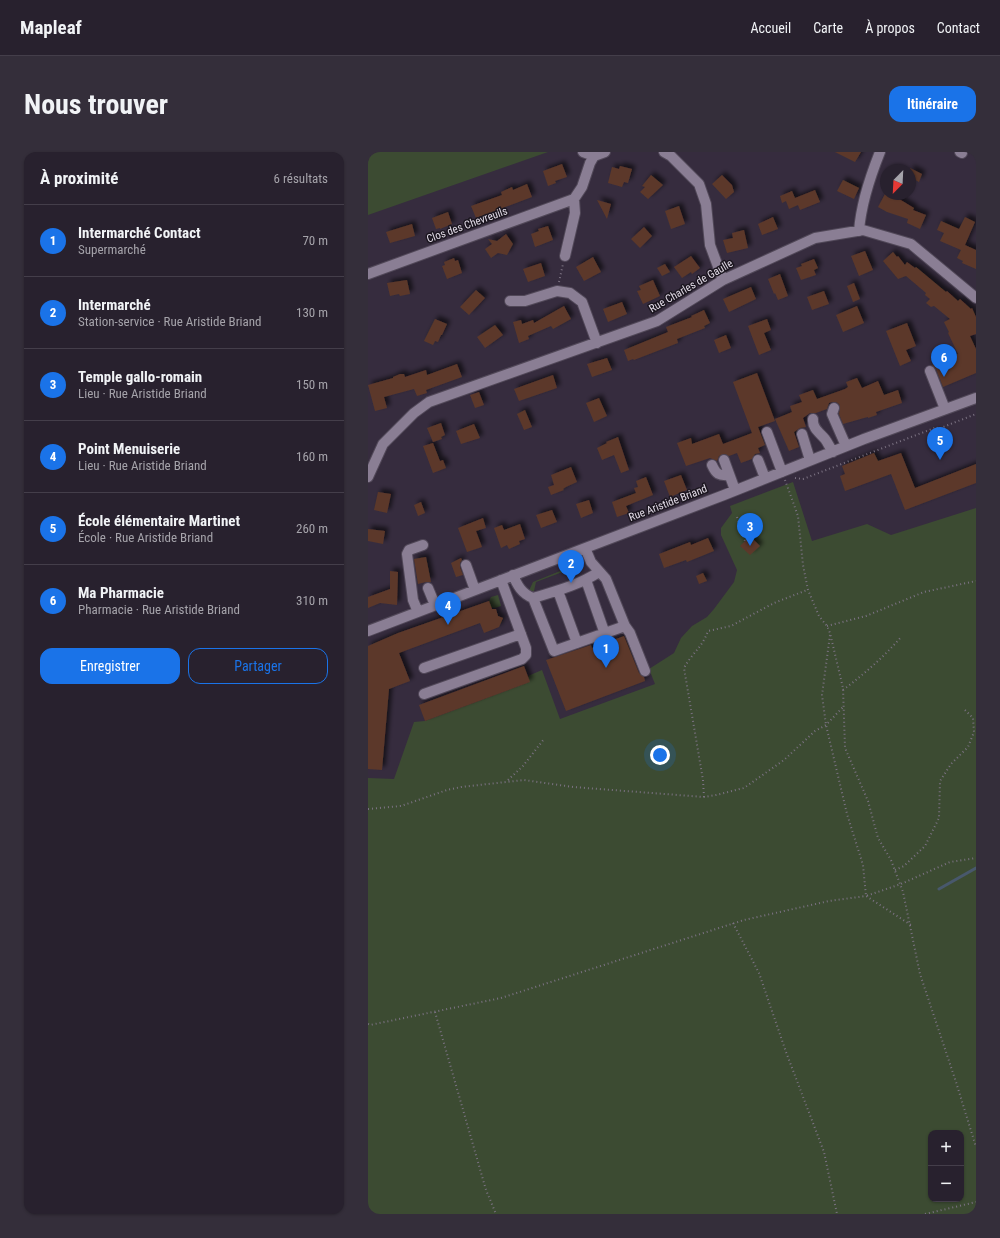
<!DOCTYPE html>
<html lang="fr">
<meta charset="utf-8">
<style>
body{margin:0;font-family:"Roboto Condensed",sans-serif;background:#342e3a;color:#f1f3f6}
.controls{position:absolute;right:12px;bottom:12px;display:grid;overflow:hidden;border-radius:8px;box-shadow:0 1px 3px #0004}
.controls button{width:36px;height:36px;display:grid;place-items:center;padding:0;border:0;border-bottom:1px solid #443e4a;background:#28212e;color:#f1f3f6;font:20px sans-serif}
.compass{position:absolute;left:512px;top:12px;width:36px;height:36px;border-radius:50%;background:#28212e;box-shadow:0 1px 3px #0004;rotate:204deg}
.you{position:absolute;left:292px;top:603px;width:14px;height:14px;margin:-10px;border:3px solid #fff;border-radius:50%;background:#1a73e8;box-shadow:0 0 0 6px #1a73e833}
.badge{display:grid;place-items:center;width:26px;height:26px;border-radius:50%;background:#1a73e8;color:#fff;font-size:13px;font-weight:700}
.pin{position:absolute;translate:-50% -33px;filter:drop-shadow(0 1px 2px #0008)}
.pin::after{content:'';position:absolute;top:21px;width:14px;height:12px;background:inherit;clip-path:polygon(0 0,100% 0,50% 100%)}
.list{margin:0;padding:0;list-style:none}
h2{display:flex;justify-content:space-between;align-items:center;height:52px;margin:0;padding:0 16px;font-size:17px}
h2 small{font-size:13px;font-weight:400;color:#a5a3aa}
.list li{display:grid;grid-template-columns:26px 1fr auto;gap:12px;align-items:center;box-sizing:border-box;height:72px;padding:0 16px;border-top:1px solid #443e4a}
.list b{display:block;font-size:15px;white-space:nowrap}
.list p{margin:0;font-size:13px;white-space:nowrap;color:#a5a3aa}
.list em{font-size:13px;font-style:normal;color:#a5a3aa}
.actions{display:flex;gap:8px;padding:12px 16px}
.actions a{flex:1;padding:9px 0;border:1px solid #1a73e8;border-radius:12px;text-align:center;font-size:14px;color:#1a73e8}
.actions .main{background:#1a73e8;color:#fff}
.map{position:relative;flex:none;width:608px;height:1062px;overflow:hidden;border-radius:12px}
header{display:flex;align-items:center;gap:24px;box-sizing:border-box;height:56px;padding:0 20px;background:#28212e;border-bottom:1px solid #443e4a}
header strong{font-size:19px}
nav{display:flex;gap:22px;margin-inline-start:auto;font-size:14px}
.intro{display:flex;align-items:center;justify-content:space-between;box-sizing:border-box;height:96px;padding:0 24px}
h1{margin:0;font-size:28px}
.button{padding:10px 18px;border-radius:12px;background:#1a73e8;color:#fff;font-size:14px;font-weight:700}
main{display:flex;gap:24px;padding:0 24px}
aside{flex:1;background:#28212e;border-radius:12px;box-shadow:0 1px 3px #0004}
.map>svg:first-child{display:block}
</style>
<header>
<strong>Mapleaf</strong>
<nav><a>Accueil</a><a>Carte</a><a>À propos</a><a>Contact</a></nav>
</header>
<div class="intro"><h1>Nous trouver</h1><a class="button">Itinéraire</a></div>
<main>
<aside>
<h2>À proximité<small>6 résultats</small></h2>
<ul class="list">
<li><span class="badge">1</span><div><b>Intermarché Contact</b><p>Supermarché</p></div><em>70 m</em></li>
<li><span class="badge">2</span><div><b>Intermarché</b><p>Station-service · Rue Aristide Briand</p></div><em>130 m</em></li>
<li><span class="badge">3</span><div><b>Temple gallo-romain</b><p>Lieu · Rue Aristide Briand</p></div><em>150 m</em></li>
<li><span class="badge">4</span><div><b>Point Menuiserie</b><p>Lieu · Rue Aristide Briand</p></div><em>160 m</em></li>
<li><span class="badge">5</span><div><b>École élémentaire Martinet</b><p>École · Rue Aristide Briand</p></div><em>260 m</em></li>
<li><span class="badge">6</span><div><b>Ma Pharmacie</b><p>Pharmacie · Rue Aristide Briand</p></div><em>310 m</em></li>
</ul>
<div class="actions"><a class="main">Enregistrer</a><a>Partager</a></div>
</aside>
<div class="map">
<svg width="608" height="1062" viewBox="0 0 608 1062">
<defs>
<filter id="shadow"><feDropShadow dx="3.5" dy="-3.5" stdDeviation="2" flood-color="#0009"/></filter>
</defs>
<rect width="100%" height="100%" fill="#362c3e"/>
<path fill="#3c4b32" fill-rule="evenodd" d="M0,0H180L0,63Z
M425,330L444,389L499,372L523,383L608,356V1062H0V626L26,627L46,570L57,569L161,530L160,524L174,518L192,567L287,532L281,517L306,501L313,486L324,474L339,465L346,457L366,430L369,418L353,383V376L364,361L362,354ZM563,981H593V1047H563Z
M212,411L213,413L168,430L166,439L160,441L165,430Z
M130,443L133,454L127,456L123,455L121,449L123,445Z"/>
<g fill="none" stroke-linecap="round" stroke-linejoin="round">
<path stroke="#48586c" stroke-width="3" d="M571,737L608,716"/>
</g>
<path fill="#5b382a" filter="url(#shadow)" d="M467,0H493L487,10Z
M194,12L199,25L187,29L188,31L180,34L175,19Z
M252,14L264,17L260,31L256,30L254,35L240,31L244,15L251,17Z
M542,16L554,22L551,30L542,25Z
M283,23L295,33L280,47L272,40L277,35L274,34Z
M354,23L364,33L366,40L358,47L344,32Z
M475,28L491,36L486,47L469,39Z
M159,32L164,45L108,66L103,54L134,43L133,40L144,35L145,38Z
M447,38L452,50L432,58L427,46Z
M424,39L430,53L421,57L418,49L414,51L412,44Z
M517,42H523L546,56L545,58L558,63L552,77L539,71L540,67L519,60L510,55Z
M229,48L243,52L239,67Z
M311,54L317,72L303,77L297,59Z
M80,60L84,72L72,77V76L68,77L64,66Z
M405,65L410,77L394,83L390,72Z
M597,65L607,70L597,93L608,98V117L594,111L595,109L589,106L593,98L572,89L576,81L569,78L573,69L591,77Z
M44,72L47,84L22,91L18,80Z
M180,74L185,88L167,95L163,82L171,79L170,77Z
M276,75L284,84L272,96L263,87Z
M376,78L380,96L359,101L355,88L365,86L364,81Z
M138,82L145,92L139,103L130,101L123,106L117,97L124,92L120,87L129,89Z
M497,99L505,118L491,124L483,104Z
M525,100L529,105L530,104L537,113L539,110L547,116L548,115L578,140L579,139L590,149L592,147L603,157L604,156L608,165V182L602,184L608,197V221L575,235L568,217L564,213L590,202L580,181L581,180L576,170L582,167L566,154L563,155L558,151L562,147L557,143L558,141L538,124L530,127L515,109Z
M323,104L332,116L324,122L323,120L314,126L306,115Z
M225,105L233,120L216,129L208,115Z
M86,106L87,109L90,108L94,121L79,127L74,114L77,113L76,110Z
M446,107L450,116L446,118L448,123L433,128L428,116L434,114L433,112Z
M173,111L177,124L160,130L155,117Z
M297,112L302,120L294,124L289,116Z
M412,122L420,144L410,148L407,141L406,142L400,127Z
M39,128L42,142L32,144L31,142L22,144L19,131Z
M285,128L292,144L275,152L269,139L273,138L271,134Z
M486,131L492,147L485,150L479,134Z
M383,135L388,147L361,160L355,147Z
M108,138L117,146L101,163L92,155Z
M456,139L461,152L444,158L439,145Z
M254,150L259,162L240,170L235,157Z
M196,154L203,167L185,177L183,174L160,184L161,187L151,191L145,170L153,168L154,172L165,168L166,171Z
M489,154L496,171L475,180L468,163Z
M336,158L342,171L336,174L337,176L309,187L310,191L266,208L265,207L260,209L256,198L300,180L298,175L324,165L323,164Z
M67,167L79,172L74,183H73L70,190L67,189L65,193L56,189Z
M399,167L403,178L396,181L403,198L391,203L380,174Z
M539,171L548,194L538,198L543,209L532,214L518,179Z
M127,173L135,183L117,196L109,185Z
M358,183L363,196L351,201L346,188Z
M239,206L244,218L224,225L219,212Z
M89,212L94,225L58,238L59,241L49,244L46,237L16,245L19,256L7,259L0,233L25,226V225L32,222H36L37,225L58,218L59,223Z
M389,221L407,269L390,275L397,293L390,296L392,301L387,302L384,307L373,311L369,301L361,304L357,302L351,304L349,309L342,306L318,314L309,291L323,286L324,292L351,282L355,292L384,281L365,230Z
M185,223L189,236L151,249L146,237Z
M489,226L494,236L510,229L516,243L530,238L534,251L508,260L509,263L500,266V265L496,266L475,272L471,262L472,255L471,252L468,250H464L461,251L459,257L448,261H442L435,266L438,275L432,276L426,280L431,295L421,299L407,267L424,260L422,254L434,250L431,243L445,238L449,247L477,237L480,235L478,230Z
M111,240L116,253L107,256L102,243Z
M231,246L239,264L226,270L218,251Z
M157,258L164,275L156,278L149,262Z
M73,271L77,283L73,285L74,287L65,290L59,276Z
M106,272L112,286L93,292L88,279Z
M250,285L261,318L253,321L246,303L234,308L229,296L239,291L238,290Z
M65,291L72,309L75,308L78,316L65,321L55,294Z
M506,301L510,309L533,301L547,336L608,312V331L537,358L523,322L477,339L472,324L477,322L474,314Z
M203,315L209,330L198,335L195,337L196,338L183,343L180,335L186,333L183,323Z
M313,323L319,338L302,345L296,329Z
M278,325L285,343L258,354L261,361L249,365L244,350L268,341L266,336L270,335L268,329Z
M10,340L23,342L19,361L6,358Z
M221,348L225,361L213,366L208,352Z
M53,350L57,361L50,364L46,353Z
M184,358L189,370L173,376L168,363Z
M115,366L118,376L108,379L114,395L99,400L90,376Z
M152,372L157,387L151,389L152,392L141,397L139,393L133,396L126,376L134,373L136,378Z
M0,377L17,379L15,392L0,389Z
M382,384L392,394L382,403L372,394Z
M340,386L346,399L319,410L318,408L296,416L291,402L322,390L323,393Z
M58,405L63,430H58L50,432L46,407Z
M93,406L94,408L92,411V415L95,423L88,425L83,411Z
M22,419L30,420L29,453L12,451L0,456V445L22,437Z
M335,421L339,429L331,432L328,424Z
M121,449L124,457H128L130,464L135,466L131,475L116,481L112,471L31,501L42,529L21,537L14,618L0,617V494L30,481Z
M256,484L271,521L276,525L277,529L198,559L178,508L223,493L224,496Z
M156,514L162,530L57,569L51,553Z"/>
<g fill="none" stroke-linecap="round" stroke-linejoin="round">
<g stroke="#514858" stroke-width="12">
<path id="minor" d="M215,0L226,4L237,0
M296,0L303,4L331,32L338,52L342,93L355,128
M592,0L594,1
M491,79C493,52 502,25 512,0
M197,104L207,61L206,47
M0,122L206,47L214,35L222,11L226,4
M142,149H157L189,139L202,141L214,150L229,191
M562,219L577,257
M466,256L464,262L478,294
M445,267C444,276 452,281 457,287C460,291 462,296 465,300
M399,280L414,320
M434,282L442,308
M356,308L367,338
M390,308L397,326
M344,313C348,322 351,324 361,323
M0,325L15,292L46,261L61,250L289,169L355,128L447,86L495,78L543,92L608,146
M98,413L107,438
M145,423C149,433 154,442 165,446L186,499L257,474L238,427L223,410L217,396
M218,428L237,482
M60,436L67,453
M190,439L209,491
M165,446C188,439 211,433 231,420
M50,460L45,448L39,402L41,398L55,393
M257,474L262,481L277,519
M0,479L356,343L496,287L608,246
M56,516L153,482
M56,542L154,507L158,503V496L133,428"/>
</g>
<path stroke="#7b7282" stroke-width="2" stroke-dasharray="1 3" stroke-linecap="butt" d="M191,130L195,112
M427,326L435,327L569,275L570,277L608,262
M417,328L430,364L435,413L440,438L451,464L459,474L462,481L475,536L477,596L500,649L510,686L523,708L535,740L552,822L588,930L608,995
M369,365L377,389
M459,474L498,464L556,440L608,429
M462,483L454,543L458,573L479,662L495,713L498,744L533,732L582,710L608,706
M475,538C496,522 516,505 533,485
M140,628L155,614L176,587
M336,645L335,628L316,516C324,501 334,496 340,479L363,474L406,451L439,438
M0,657L33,654L79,638L93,635L156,628L205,635L336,645L348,643L376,636L416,608L447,579L458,573L475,555
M527,718L536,714L557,694L571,666L572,629L583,612L600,595L606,580L605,566L595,556
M365,771L391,821L418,900L456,1000L469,1062
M67,860L118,1038L128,1062
M0,872L2,873L133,846L376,768L461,749L498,744L543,773
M557,1062L608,1050"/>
<use href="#minor" stroke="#8a7e94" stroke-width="10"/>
</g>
<g text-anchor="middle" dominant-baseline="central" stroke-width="3" stroke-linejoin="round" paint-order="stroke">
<g font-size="11" fill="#e3dce8" stroke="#1b161f">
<text transform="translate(99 73) rotate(-20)">Clos des Chevreuils</text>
<text transform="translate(323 134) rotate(-30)">Rue Charles de Gaulle</text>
<text transform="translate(300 351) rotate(-21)">Rue Aristide Briand</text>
</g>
</g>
</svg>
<div class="controls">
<button>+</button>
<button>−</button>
</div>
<svg class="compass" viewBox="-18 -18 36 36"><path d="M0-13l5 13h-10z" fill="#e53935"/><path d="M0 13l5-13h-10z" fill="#a5a3aa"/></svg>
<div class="you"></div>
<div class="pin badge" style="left:238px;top:516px">1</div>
<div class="pin badge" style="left:203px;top:431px">2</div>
<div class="pin badge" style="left:382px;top:394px">3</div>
<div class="pin badge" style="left:80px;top:473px">4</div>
<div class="pin badge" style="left:572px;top:308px">5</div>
<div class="pin badge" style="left:576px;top:225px">6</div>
</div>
</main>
